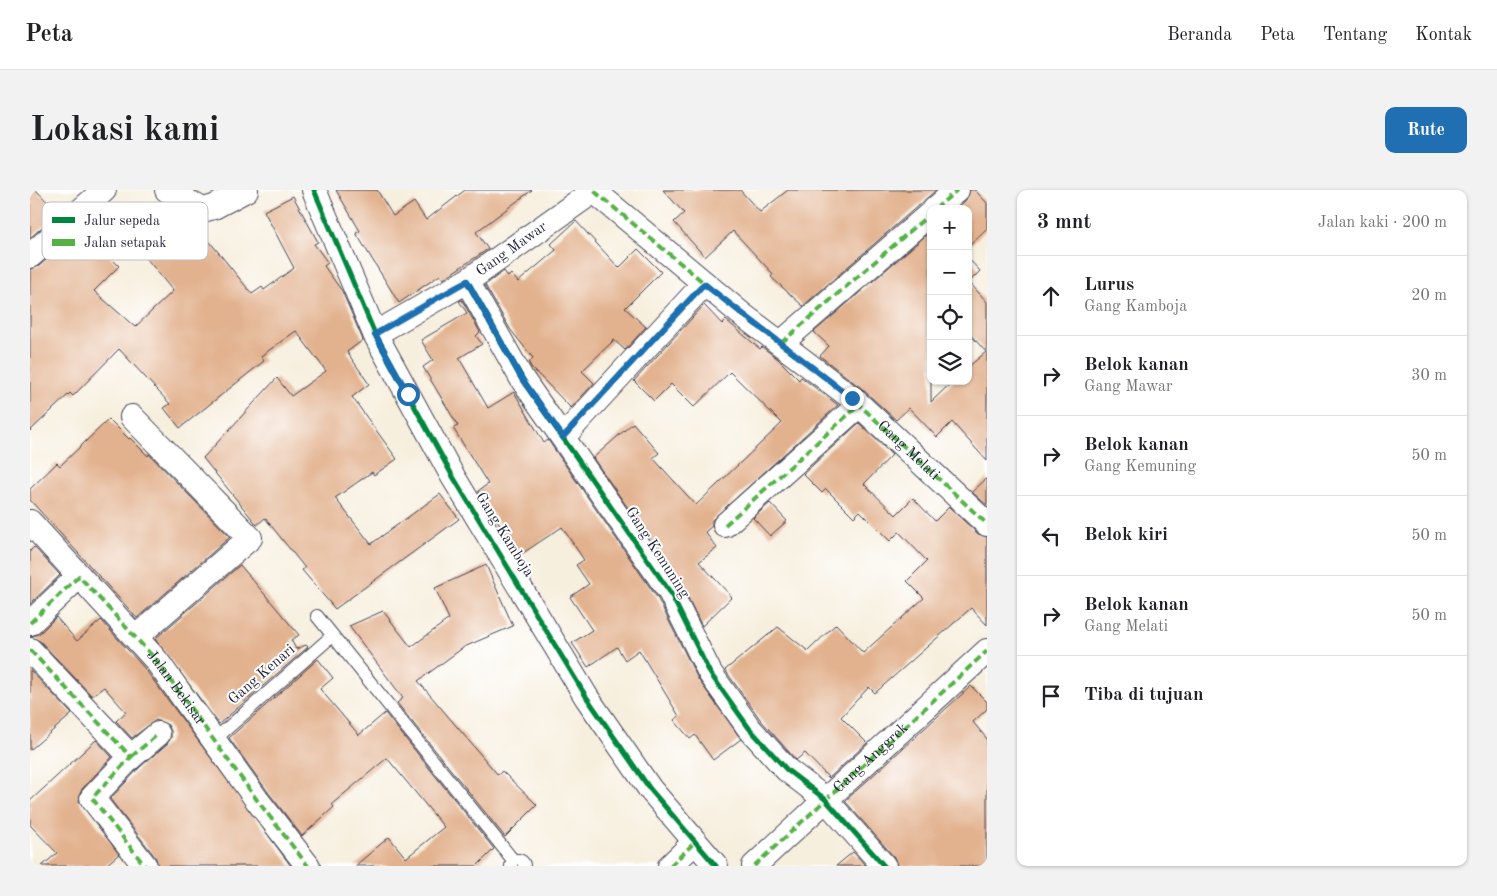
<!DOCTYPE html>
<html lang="id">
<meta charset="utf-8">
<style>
body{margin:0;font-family:"Old Standard TT",serif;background:#f2f2f2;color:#202124}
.controls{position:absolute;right:15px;top:15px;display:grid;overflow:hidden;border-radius:10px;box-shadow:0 1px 4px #0004}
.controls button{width:45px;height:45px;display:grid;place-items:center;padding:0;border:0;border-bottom:1px solid #e0e0e0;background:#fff;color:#202124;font:25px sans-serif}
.stop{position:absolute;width:15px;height:15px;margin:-11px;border:4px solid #1f6fb2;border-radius:50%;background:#fff}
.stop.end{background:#1f6fb2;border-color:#fff;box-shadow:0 1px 5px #0008}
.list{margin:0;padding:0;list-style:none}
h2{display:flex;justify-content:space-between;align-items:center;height:65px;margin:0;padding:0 20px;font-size:21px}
h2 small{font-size:16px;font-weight:400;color:#757577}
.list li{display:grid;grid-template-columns:32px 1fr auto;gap:15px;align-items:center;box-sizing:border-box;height:80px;padding:0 20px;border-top:1px solid #e0e0e0}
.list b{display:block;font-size:19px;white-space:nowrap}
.list p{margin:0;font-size:16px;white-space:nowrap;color:#757577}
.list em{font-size:16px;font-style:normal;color:#757577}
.icon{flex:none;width:28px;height:28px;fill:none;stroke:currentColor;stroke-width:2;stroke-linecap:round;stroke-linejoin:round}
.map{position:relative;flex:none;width:957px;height:676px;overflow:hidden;border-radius:10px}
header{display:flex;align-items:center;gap:30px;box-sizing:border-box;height:70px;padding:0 25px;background:#fff;border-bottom:1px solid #e0e0e0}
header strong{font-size:24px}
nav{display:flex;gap:28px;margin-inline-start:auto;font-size:18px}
.intro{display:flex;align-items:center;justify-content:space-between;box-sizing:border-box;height:120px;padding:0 30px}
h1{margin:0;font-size:35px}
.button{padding:12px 22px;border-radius:10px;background:#1f6fb2;color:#fff;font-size:18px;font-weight:700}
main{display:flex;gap:30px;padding:0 30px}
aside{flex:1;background:#fff;border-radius:10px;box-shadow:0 1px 4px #0004}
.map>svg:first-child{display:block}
</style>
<header>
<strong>Peta</strong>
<nav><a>Beranda</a><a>Peta</a><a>Tentang</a><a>Kontak</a></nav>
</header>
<div class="intro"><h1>Lokasi kami</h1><a class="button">Rute</a></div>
<main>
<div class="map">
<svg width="957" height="676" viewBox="0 0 957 676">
<rect width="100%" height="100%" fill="#fff"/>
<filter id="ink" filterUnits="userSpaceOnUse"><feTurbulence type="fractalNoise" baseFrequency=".02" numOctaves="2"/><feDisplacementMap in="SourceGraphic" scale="10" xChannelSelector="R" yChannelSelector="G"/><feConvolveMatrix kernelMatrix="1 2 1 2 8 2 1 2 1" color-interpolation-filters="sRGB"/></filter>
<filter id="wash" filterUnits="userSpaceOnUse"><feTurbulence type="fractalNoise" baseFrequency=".0096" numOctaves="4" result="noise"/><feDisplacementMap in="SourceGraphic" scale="20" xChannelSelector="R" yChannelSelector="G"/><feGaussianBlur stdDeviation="1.12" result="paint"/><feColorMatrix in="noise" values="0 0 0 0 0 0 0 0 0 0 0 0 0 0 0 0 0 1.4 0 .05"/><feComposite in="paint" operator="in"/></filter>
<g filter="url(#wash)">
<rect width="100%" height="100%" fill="#f7efde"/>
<g id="blocks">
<path fill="#e2b18d" d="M0,0H6L28,23L0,48Z
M306,0H347L363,26L384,12L396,30L435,0H502L446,42L458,59L413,89L410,85L369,113L326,43L330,41Z
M633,0H710L730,22L758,0H906L773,116L741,87L743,84L703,41L675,67L644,32L654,23Z
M940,0H945L957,13V39L938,57V19H926L936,10Z
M263,6L288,52L284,54L298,73L294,76L312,101L333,150L317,162L339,194L322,207L367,269L344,285L342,282L305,308L341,354L410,304L429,329L305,419L272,380L275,378L235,328L227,335L173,268L247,188L261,206L296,181L266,141L231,166L234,171L150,238L134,218L140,214L89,159L43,206L40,203L0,241V79L9,76L47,43L57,54L62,49L89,76L64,101L105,137L143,101L113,64L111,66L92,46L126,15L170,61L180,52L222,104L232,97L234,100L264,78L234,21Z
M546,31L589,78L608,59L631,82L595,118L616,137L595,160L584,150L552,181L564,193L541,218L501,177L499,173L503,168L480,139L455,95L474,81L478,87L481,84L488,92L526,60L521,54Z
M901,41V212L923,191H938V177L956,162L938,142V68L950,81L939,92L957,112V271L922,232L907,247L879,218L866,230L831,198L790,166L799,156L784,142Z
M432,110L450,142L446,146L452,154L429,168L458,218L484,202L514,253L518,250L628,409L668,489L711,549L683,570L665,545L660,549L644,530L649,526L609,460L595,470L587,457L558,477L542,453L562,440L540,407L559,394L546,375L554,370L532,337L490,365L448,301L458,294L423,238L428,236L393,177L403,170L391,150L437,123L429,111Z
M674,115L692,134L696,130L730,159L732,157L748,169L769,190L771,187L808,215L682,330V336L675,342L687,358L669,372L702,407L672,436L651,394L563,268L603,233L629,263L623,268L666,315L752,233L700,182L664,217L641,194L624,211L604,191Z
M79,229L99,249L100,248L118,266L119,264L200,347L107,428L0,310V299L27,273L30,276Z
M829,233L862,265L834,294L866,325L883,308L905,331L919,317L948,344L957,347V435L941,418L845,503L839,497L811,527L837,553L799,588L775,563L766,570L730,529L695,480L748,437L778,461L806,434L833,463L894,408L877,391L897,371L869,342L860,351L830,321L824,327L796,299L792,303L773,284Z
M957,288V315L942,302Z
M740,313L757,331L740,346L723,328Z
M4,357L30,385L0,414V361Z
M210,375L269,445L261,450L266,459L276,455L278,457L189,534L125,449Z
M456,375L483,436L434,457L388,491L468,585L472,581L507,615L475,647L367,513L373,508L319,436L353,421L381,457L419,429L405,398Z
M26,427L47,451L71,430L115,479L261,676H128L126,668L80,609L110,577L137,554L141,548V541L138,535L126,530L102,548L86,531L96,522L74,497L62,506L10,451L0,447L10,443Z
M288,469L303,488L290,499L329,545L355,523L464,659L447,676H325L359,647L376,668L414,637L357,568L302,614L304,617L272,646L238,602L199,548Z
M0,480L42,524L0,560Z
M941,496L957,512V519L943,532L957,549V676H867L864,667L815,611Z
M66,550L82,567L52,599L49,611L89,664L75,676H12L27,663L0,635V611Z
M823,662L836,676H806Z"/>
</g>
</g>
<g filter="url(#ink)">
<use href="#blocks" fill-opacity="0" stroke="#424153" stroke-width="1"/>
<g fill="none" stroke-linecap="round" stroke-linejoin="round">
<g stroke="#424153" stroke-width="14">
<path id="service" d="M287,426L487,675
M184,550L302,446"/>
</g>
<g stroke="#424153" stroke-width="26">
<g id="minor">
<path d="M137,0L173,20L184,17L216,0"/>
<path d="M284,0L345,144L422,285L557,508L620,599L686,676"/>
<path d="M564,1L710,123L822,208L957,334"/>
<path d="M905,19L927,0"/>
<path d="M0,66L74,0"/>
<path d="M437,91L492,189L640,402L680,483L719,538L757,580L795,609L854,676"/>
<path id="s1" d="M345,144L437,91L565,0"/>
<path d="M751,153L901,23"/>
<path d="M102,227L220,348L106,447"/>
<path d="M533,247L674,94"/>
<path id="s2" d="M0,332L126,470L227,610L278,676"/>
<path d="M695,335L829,215"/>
<path d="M0,433L49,386"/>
<path d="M0,460L101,567L62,608L115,676"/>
<path d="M101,567L128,544"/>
<path d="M487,676H488"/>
<path d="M640,676L664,653"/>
<path id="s3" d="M724,676L957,461"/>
</g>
</g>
<use href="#service" stroke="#fff" stroke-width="12"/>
<use href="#minor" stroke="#fff" stroke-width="24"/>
<g stroke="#55b146" stroke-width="4" stroke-dasharray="8 4" stroke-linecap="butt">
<path id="s4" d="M564,1L710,123L822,208L957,334"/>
<path d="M905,19L927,0"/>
<path d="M751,153L901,23"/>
<path d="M533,247L674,94"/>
<path d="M695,335L829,215"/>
<path d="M0,433L49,386L126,470L227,610L278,676"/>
<path d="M0,460L101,567L62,608L115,676"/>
<path d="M101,567L128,544"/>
<path d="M487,676H488"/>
<path d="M640,676L664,653"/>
<path d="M724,676L957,461"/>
</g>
<g stroke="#fff" stroke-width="8">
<path id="cycleway" d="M284,0L345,144L422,285L557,508L620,599L686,676
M437,91L492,189L640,402L680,483L719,538L757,580L795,609L854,676"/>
</g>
<use href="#cycleway" stroke="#00873e" stroke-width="5"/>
</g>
</g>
<g fill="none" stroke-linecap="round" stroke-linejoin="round" filter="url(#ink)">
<path stroke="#1f6fb2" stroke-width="6" d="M378,204L345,144L437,91L492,189L533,247L674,94L822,208"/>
</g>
<g text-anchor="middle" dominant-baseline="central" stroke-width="4" stroke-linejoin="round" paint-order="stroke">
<g font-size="15" fill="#22223b" stroke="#fff">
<text stroke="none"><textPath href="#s1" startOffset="161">Gang Mawar</textPath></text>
<text stroke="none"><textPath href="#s4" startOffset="408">Gang Melati</textPath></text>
<text transform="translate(474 345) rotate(58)">Gang Kamboja</text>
<text transform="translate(627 363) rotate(57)">Gang Kemuning</text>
<text transform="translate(232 485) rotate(-41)">Gang Kenari</text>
<text stroke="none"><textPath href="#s2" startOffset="221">Jalan Bekisar</textPath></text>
<text stroke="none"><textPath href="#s3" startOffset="159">Gang Anggrek</textPath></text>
</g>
</g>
<rect x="12" y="12" width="166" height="58" rx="8" fill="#fff" stroke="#bdbdc4" stroke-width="1"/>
<rect x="22" y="27" width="23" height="6" fill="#00873e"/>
<rect x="22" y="49" width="23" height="7" fill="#55b146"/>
<g font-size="14" fill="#22223b">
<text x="54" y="35">Jalur sepeda</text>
<text x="54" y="57">Jalan setapak</text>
</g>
</svg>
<div class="controls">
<button>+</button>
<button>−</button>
<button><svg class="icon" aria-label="locate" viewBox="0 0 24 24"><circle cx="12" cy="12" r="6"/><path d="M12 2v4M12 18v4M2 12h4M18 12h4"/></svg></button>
<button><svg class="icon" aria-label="layers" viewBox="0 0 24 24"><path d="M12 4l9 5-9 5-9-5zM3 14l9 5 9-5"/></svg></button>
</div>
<div class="stop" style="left:378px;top:204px"></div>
<div class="stop end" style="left:822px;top:208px"></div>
</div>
<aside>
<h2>3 mnt<small>Jalan kaki · 200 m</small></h2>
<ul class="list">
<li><svg class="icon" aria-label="ahead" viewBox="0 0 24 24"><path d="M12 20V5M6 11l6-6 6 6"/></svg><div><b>Lurus</b><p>Gang Kamboja</p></div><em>20 m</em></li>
<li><svg class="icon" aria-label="right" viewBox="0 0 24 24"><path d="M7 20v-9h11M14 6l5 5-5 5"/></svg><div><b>Belok kanan</b><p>Gang Mawar</p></div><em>30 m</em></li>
<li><svg class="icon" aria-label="right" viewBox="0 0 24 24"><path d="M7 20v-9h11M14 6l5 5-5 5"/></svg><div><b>Belok kanan</b><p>Gang Kemuning</p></div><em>50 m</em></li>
<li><svg class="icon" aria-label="left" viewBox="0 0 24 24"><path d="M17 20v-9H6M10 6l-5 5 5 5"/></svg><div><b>Belok kiri</b></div><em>50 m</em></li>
<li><svg class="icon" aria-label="right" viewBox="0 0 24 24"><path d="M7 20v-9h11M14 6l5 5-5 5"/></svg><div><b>Belok kanan</b><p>Gang Melati</p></div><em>50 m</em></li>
<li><svg class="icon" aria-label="arrive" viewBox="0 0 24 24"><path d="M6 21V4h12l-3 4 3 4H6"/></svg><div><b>Tiba di tujuan</b></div></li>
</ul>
</aside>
</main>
